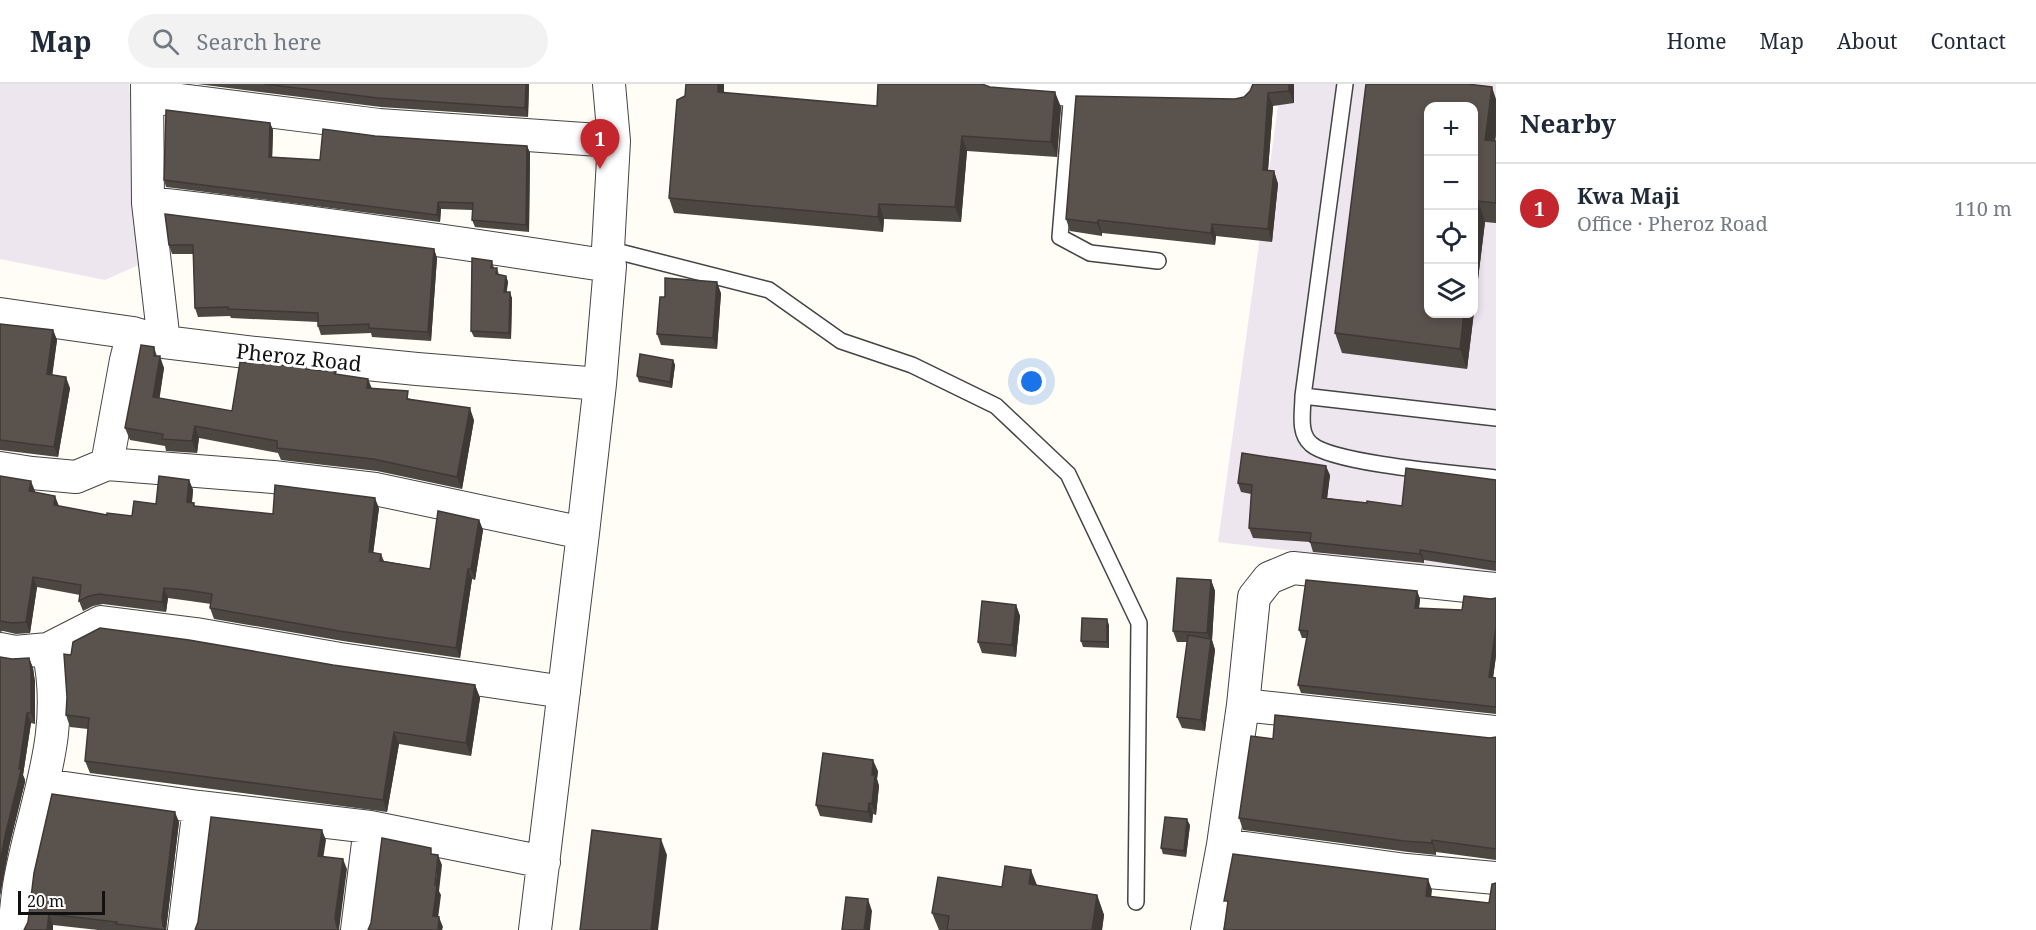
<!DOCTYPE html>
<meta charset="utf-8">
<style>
body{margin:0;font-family:"Noto Serif",serif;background:#f2f2f3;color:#1f2937}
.controls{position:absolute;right:18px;top:18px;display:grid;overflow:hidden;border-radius:12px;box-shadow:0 3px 9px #0003}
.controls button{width:54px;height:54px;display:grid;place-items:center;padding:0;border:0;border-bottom:2px solid #e0e1e3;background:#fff;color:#1f2937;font:30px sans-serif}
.scale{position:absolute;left:18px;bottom:15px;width:87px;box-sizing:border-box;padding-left:6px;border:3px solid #111;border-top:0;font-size:16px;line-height:21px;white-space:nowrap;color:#111;-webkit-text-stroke:4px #fff;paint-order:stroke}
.you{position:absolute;left:1032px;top:298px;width:21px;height:21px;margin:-15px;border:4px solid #fff;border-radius:50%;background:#1a73e8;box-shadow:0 0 0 9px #1a73e833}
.badge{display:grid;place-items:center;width:39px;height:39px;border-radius:50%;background:#c4262e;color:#fff;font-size:20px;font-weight:700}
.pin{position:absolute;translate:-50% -50px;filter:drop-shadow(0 2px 3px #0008)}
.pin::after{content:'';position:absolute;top:32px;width:21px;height:18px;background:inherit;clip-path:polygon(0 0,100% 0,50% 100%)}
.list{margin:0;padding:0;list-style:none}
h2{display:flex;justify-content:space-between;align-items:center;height:78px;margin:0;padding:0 24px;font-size:26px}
h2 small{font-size:20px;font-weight:400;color:#747a83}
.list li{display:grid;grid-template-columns:39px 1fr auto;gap:18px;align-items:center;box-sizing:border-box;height:90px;padding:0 24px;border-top:2px solid #e0e1e3}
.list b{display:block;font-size:22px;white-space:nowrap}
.list p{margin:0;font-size:20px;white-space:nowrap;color:#747a83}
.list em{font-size:20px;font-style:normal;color:#747a83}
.icon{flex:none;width:33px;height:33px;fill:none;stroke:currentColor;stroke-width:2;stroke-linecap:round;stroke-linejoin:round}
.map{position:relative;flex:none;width:1496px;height:846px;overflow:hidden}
header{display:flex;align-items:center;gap:36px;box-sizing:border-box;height:84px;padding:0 30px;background:#fff;border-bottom:2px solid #e0e1e3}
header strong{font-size:28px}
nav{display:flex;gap:33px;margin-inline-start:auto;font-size:21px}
.search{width:420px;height:54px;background:#f2f2f3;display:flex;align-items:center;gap:15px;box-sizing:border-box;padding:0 21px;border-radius:33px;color:#747a83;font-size:22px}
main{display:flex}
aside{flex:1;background:#fff}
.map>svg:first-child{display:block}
</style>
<header>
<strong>Map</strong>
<div class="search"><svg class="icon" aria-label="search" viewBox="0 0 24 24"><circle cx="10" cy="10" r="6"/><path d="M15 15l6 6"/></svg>Search here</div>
<nav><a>Home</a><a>Map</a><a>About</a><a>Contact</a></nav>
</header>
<main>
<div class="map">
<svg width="1496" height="846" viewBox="0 0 1496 846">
<rect width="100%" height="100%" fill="#fffdf5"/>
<path fill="#eee6ef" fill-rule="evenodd" d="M0,0H129L145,178L105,196L0,175Z
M1281,0H1496V491L1218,458ZM1428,22H1474V230H1428Z"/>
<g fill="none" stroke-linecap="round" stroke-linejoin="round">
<g stroke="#444" stroke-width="18">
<path id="service" d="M1345,0L1303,312L1496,334
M1072,6L1060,153L1090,169L1158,177
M608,165L769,206L841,257L912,281L996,322L1068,390L1139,539L1136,818
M1303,312C1303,328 1298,349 1311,360C1333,380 1462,390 1496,394"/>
</g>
<g stroke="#444" stroke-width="34">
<path id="minor" d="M147,0L148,119L164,258
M997,0L1072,6L1240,10
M148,12L379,41L614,57
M148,119C303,136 456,158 610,182
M0,230L133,249L164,258L255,269L417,285L600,300
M107,380L126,276L133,249
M0,384L32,389L76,393L107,380L273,393L375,405L583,449
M0,565L15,568L48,565L101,538L196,550L340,575L564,608
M1243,621L1496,648
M44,701L199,723L370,743L544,778
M1223,761L1406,786L1496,794
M14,846C16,829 17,812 20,796C35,715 67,650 48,565
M184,846L199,723
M357,846L370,743
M535,846L583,449L600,300L610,182L608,165L614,57L609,0
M1207,846L1223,761L1243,621L1254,513L1269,494L1293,484L1496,505"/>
</g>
<use href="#service" stroke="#fff" stroke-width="15"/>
<use href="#minor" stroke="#fff" stroke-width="32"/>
</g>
<path fill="#4d4742" d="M197,0H529L528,33L381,23Z
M686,0H724V9L877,22L990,3L1061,23L1057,73L967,67L961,138L884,135L883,148L674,129L669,114L685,12Z
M1294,0V19L1273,22L1268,87H1274L1278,100L1272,158L1216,152L1215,161L1102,149V152L1070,147L1066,135L1235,15L1244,13L1250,7Z
M270,39L273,46L272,73L320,76L375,52L527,62L530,69L529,148L475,143L472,136V126L441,125L440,138L166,103L164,96Z
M1496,50L1495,57H1496V139L1485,138L1467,285L1342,269L1335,249Z
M165,130L434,165L437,174L431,257L372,253L371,249L321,251L318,242V238L231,234L230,232L198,233L195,224L193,170H172L169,161Z
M492,177L494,184H497L499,191L506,192L508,198L506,208L512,214L511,255L474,253L471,247Z
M721,209L717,265L661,261L657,250L665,213Z
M0,240L53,246L57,256L52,291L70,304L58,373L0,366Z
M154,263L157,272L164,284L159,314L232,327L307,285L336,290L372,305L411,315L474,336L462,405L377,387L281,376L278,369L199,354L197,369L166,367L165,362L130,356L125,344Z
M673,276L675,281L672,304L639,298L637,292Z
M1330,391L1327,414L1367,419L1402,422L1496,396V487L1424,476V479L1313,468L1310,458L1253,454L1249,444L1251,410L1241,408L1238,399Z
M0,392L35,407L34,408L59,422L107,431L132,432L156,420L189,396L193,406L192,418L195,422L273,430L379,424L373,469L381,470L384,477L430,485L479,436L483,446L475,496L472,495L460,574L343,557L214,535L210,524L211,520L190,517L168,514L166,528L103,520L93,522L83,527L79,517L80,511L37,503L30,549L16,550L3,547L0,548Z
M1211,496L1215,507L1212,556L1215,566L1205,647L1182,644L1177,633L1187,558H1177L1173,547Z
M1417,507L1420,515L1419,524L1496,572L1493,594H1496V630L1301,609L1298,601L1307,554H1302L1299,546Z
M1016,521L1020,532L1016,573L982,569L978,558Z
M1109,541V564L1083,563L1081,557Z
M71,571L333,581L475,601L480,614L471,672L399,660L387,728L90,689L85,677L88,645L70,643L66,631Z
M0,573L12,575L29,574L33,584L35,598V640L31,639L23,691L25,696V698L9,763L0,812Z
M1496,653V776L1436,768V771L1408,768L1243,746L1239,734L1273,655L1490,654Z
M878,687L877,695L879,702L876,731L873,730L872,739L820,732L816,721Z
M179,738L166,846H98L53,841V846H24Z
M1190,741L1186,773L1163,770L1161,764Z
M1037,801L1097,811L1104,831L1102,846H939L932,829L1002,803Z"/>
<path fill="#3f3936" d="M526,0H529V2L528,33L525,24Z
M718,0H724L723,23L718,8Z
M1289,0H1294V19L1289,7Z
M1492,3L1496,15V50L1493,76L1485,56Z
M1055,8L1061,23L1057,73L1051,58Z
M1268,9L1273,22L1267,98L1263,86Z
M270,39L273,46L272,80L269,73Z
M962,52L967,67L961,138L955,123Z
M527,62L530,69L529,148L526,141Z
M1274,87L1278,100L1272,158L1268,145Z
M1478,117L1485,138L1467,285L1460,265L1464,230H1473V154Z
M438,118L441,125L440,138L437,131Z
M879,120L884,135L883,148L878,133Z
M1098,136L1102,149V152L1097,139Z
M1212,140L1216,152L1215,161L1211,149Z
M434,165L437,174L431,257L428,248Z
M506,192L508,198L506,214L504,208Z
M717,198L721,209L717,265L713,254Z
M510,208L512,214L511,255L509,249Z
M53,246L57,256L51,301L47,290Z
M160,272L164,284L158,325L153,313Z
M673,276L675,281L672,304L670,298Z
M66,293L70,304L58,373L54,363Z
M368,295L373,307L367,304Z
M470,324L474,336L462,405L457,393Z
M195,342L199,354L197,369L192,357Z
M1326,382L1330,391L1326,423L1322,414Z
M189,396L193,406L191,428L187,418Z
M31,397L35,407L32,418L29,407Z
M55,412L59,422L54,421Z
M375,414L379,424L372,479L369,468Z
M479,436L483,446L475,496L471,485Z
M1420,466L1424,476V479L1420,470Z
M468,485L472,495L460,574L456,564Z
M33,493L37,503L30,549L26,538Z
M1211,496L1215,507L1212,556L1215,566L1205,647L1201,636L1211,558L1207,549Z
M164,504L168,514L166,528L162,518Z
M1417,507L1420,515L1418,532L1415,524Z
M1016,521L1020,532L1016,573L1012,561Z
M1107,535L1109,541V564L1107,558Z
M1496,543V572L1492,601L1489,593Z
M29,574L33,584L35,598V640L31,629Z
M475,601L480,614L471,672L466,659Z
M27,629L31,639L23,691L25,696V698L9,763L0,812V779L19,685Z
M394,648L399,660L387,728L383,716Z
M873,676L878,687L877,695L879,702L876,731L872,720V691Z
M869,719L873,730L872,739L868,728Z
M175,728L179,738L166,846L163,842L162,833Z
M1187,735L1190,741L1186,773L1184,767Z
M322,746L326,756L322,782L318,772Z
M661,755L667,771L658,846H651Z
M1432,756L1436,768V771L1432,759Z
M438,771L442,781L439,807L441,811L437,842L433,832Z
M343,775L347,785L339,846H338L335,834Z
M1031,786L1039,806L1029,800Z
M1428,795L1432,806L1430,824L1426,812Z
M1097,811L1104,831L1102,846H1092Z
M868,815L872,827L870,846H864Z
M49,830L53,841V846H47Z
M439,833L443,843L442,846H438Z"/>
<path fill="#5a524d" stroke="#3f3936" stroke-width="1.5" d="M264,0H526L525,24L378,14Z
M686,0H718V8L877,22L878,0H982L990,3L1055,8L1051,58L962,52L955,123L879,120L878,133L669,114L677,16L685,12Z
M1253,0H1289V7L1268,9L1263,86L1274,87L1268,145L1212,140L1211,149L1098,136L1097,139L1066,135L1076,12L1235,15L1244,13L1250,7Z
M1366,0H1467L1492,3L1485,56L1496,57V119L1478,117L1473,154V22H1428V230H1464L1460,265L1335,249Z
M166,26L270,39L269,73L320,76L323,45L375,52L527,62L526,141L472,136L473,119L438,118L437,131L164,96Z
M165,130L434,165L428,248L369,244V240L318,242V229L228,225V223L195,224L193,161H169Z
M472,174L492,177L491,184H497L496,190L506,192L504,208H510L509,249L471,247Z
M665,194L717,198L713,254L657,250L660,213H665Z
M0,240L53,246L47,290L66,293L54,363L0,356Z
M141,261L154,263V272H160L153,313L232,327L240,278L306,283V285L336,288L335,290L368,295L367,304L408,307L407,315L470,324L457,393L373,375L277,364V357L195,342L192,357L162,355L163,350L125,344Z
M640,270L673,276L670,298L637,292Z
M1242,369L1326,382L1322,414L1367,419V417L1402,422L1406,384L1496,396V478L1420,466V470L1310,458L1311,449L1249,444L1252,401L1238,399Z
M0,392L31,397L29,407L55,412L54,421L107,431V429L132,432L134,417L156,420L159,392L189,396L187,418L194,419V422L273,430L275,401L375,414L369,468L381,470L380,477L430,485L438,427L479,436L471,485H468L456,564L339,547L210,524L212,510L187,506L164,504L162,518L99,510L89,512L79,517L81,501L33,493L26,538L12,539L0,537Z
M1177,494L1211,496L1207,549L1173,547Z
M1306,496L1417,507L1415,524L1462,526L1464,512L1491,515L1496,514V543L1489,593L1496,594V623L1298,601L1308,547L1299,546Z
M982,517L1016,521L1012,561L978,558Z
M1082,534L1107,535V558L1081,557Z
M100,544L189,556L333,581L475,601L466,659L394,648L383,716L85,677L89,634L66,631L67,613L64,570L71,571L73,558Z
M1188,551L1211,555L1201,636L1177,633Z
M0,573L12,575L29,574L31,587V629H27L19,685H21V687L5,752L0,779Z
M1275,631L1490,654L1496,653V765L1432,756V759L1404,757L1239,734L1251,652L1273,655Z
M823,669L873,676L872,691H875L872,720L869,719L868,728L816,721Z
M52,710L175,728L162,833L163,842L166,846L116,840L117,838L49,830L47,846H24L28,838L34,789Z
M211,733L322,746L318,772L343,775L335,834L337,843L339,846H195L198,838Z
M1165,733L1187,735L1184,767L1161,764Z
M592,746L661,755L651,846H580Z
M382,754L431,764V770L438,771L435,801H437L433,832L439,833L438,846H368L371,839Z
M1233,770L1428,795L1426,812L1489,819L1492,800L1496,799V846H1224L1228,817H1224Z
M1005,782L1031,786L1029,800L1097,811L1092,846H947L949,832L932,829L938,793L1002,803Z
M846,813L868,815L864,846H842Z"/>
<g text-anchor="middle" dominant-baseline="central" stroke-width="6" stroke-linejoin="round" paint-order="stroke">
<g font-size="21" fill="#111" stroke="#fff">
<text transform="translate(299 273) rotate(6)">Pheroz Road</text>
</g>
</g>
</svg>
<div class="controls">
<button>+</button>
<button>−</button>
<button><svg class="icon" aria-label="locate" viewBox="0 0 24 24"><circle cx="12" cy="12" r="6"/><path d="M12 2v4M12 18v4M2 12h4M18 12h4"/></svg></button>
<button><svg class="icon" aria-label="layers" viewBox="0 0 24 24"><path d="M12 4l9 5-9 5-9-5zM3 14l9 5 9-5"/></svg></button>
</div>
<div class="scale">20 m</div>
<div class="you"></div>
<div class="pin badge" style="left:600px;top:85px">1</div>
</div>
<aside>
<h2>Nearby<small></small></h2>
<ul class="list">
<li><span class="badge">1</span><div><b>Kwa Maji</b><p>Office · Pheroz Road</p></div><em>110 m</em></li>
</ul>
</aside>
</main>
